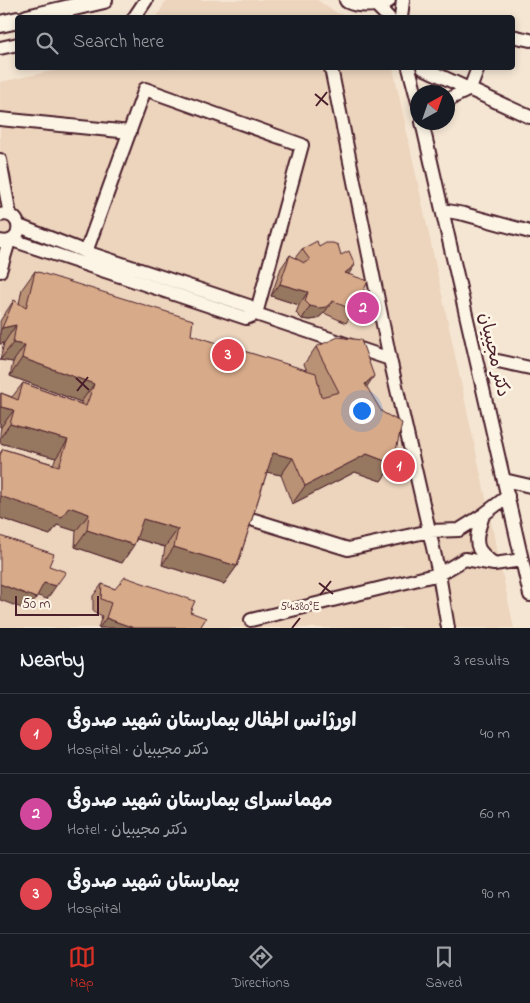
<!DOCTYPE html>
<meta charset="utf-8">
<style>
body{margin:0;font-family:"Indie Flower","Playpen Sans Arabic",sans-serif;background:#242831;color:#f1f3f6}
.compass{position:absolute;left:410px;top:85px;width:45px;height:45px;border-radius:50%;background:#171b24;box-shadow:0 2px 8px #0003;rotate:40deg}
.scale{position:absolute;left:15px;bottom:12px;width:84px;box-sizing:border-box;padding-left:5px;border:2px solid #4a1f2b;border-top:0;font-size:14px;line-height:18px;white-space:nowrap;color:#4a1f2b;-webkit-text-stroke:4px #fcf5e5;paint-order:stroke}
.you{position:absolute;left:361px;top:410px;width:18px;height:18px;margin:-12px;border:4px solid #fff;border-radius:50%;background:#1a73e8;box-shadow:0 0 0 8px #1a73e833}
.badge{display:grid;place-items:center;width:32px;height:32px;border-radius:50%;background:#d93025;color:#fff;font-size:16px;font-weight:700}
.pin{position:absolute;translate:-50% -50%;border:2px solid #fff;box-shadow:0 1px 5px #0006}
.list{margin:0;padding:0;list-style:none}
h2{display:flex;justify-content:space-between;align-items:center;height:65px;margin:0;padding:0 20px;font-size:21px}
h2 small{font-size:16px;font-weight:400;color:#9ea1a6}
.list li{display:grid;grid-template-columns:32px 1fr auto;gap:15px;align-items:center;box-sizing:border-box;height:80px;padding:0 20px;border-top:1px solid #363941}
.list b{display:block;font-size:19px;white-space:nowrap}
.list p{margin:0;font-size:16px;white-space:nowrap;color:#9ea1a6}
.list em{font-size:16px;font-style:normal;color:#9ea1a6}
.icon{flex:none;width:28px;height:28px;fill:none;stroke:currentColor;stroke-width:2;stroke-linecap:round;stroke-linejoin:round}
.map{position:relative;flex:none;width:530px;height:628px;overflow:hidden}
.search{position:absolute;background:#171b24;box-shadow:0 2px 8px #0003;left:15px;right:15px;top:15px;height:55px;display:flex;align-items:center;gap:12px;box-sizing:border-box;padding:0 18px;border-radius:5px;color:#9ea1a6;font-size:19px}
.sheet{height:305px;background:#171b24}
nav{display:flex;justify-content:space-around;align-items:center;box-sizing:border-box;height:70px;border-top:1px solid #363941;background:#171b24;font-size:14px;color:#9ea1a6}
nav a{display:grid;justify-items:center;gap:2px}
nav .on{color:#d93025}
.map>svg:first-child{display:block}
</style>
<div class="map">
<svg width="530" height="628" viewBox="0 0 530 628">
<rect width="100%" height="100%" fill="#f5e6d3"/>
<filter id="ink" filterUnits="userSpaceOnUse"><feTurbulence type="fractalNoise" baseFrequency=".02" numOctaves="2"/><feDisplacementMap in="SourceGraphic" scale="10" xChannelSelector="R" yChannelSelector="G"/><feConvolveMatrix kernelMatrix="1 2 1 2 8 2 1 2 1" color-interpolation-filters="sRGB"/></filter>
<g filter="url(#ink)">
<path fill="#ecd4bd" d="M174,0H317L337,13L352,17H157L165,2Z
M66,68H393L514,628H0V82Z"/>
<g fill="none" stroke-linecap="round" stroke-linejoin="round">
<g stroke="#4a1f2b" stroke-width="16">
<path id="minor" d="M375,4L389,18
M134,18L146,0
M401,18L403,0
M512,36L530,40
M0,48L18,44
M331,68L390,359L439,574L448,628
M409,68L418,102
M423,68L530,117
M448,102L453,97L470,89L478,68
M0,119L130,132
M422,122L530,595
M0,160L10,215
M442,210L464,214L530,232
M0,215C24,209 25,247 0,241
M19,226L86,252L249,306L256,314L390,359
M12,240L246,318L256,314
M86,252L145,89L302,145L256,314
M0,271L9,241
M498,361L530,368
M504,480L530,486
M483,515C480,526 474,538 479,549C482,554 489,560 494,564
M254,520L348,549L430,531L459,530L483,515L508,496
M251,620L439,574L465,559L494,564L522,560"/>
</g>
<g stroke="#4a1f2b" stroke-width="20">
<path id="major" d="M348,0C361,6 374,4 387,0
M27,18L104,0
M0,24L18,20"/>
</g>
<use href="#minor" stroke="#fcf5e5" stroke-width="12"/>
<use href="#major" stroke="#fcf5e5" stroke-width="16"/>
</g>
<path fill="#b99276" stroke="#4a1f2b" d="M319,247L341,255L348,275L354,311L346,323L324,313L317,319L310,320L302,319L296,313L299,305L271,296L281,268L290,255L295,258L302,249Z
M35,271L191,335L307,371L304,364L316,347L367,387L393,464L381,481L355,472L292,504L281,475L267,472L237,566L224,584L162,565L165,547L137,539L122,563L75,547L76,531L57,525L50,535L0,518V453L3,449L53,464L56,458L0,443V433L1,427H0V394L1,393L12,397L23,383L81,404V402L10,376L13,362L0,360L4,343L0,344V321L14,300L19,304L22,289Z
M102,584L115,589L190,612L200,628H98L102,616L93,611V596Z"/>
<path fill="#967760" stroke="#4a1f2b" d="M355,265L346,278L345,273Z
M280,284L308,292L299,305L271,296Z
M333,301L324,313L317,319L310,320L302,319L310,306Z
M16,325L4,343L0,344V331L2,328Z
M13,343L25,345L13,362L0,360Z
M22,358L94,384L81,402L10,376Z
M374,376L362,394L365,384Z
M1,407L14,410L1,427H0V408Z
M10,424L68,440L56,458L0,443V438Z
M273,453L293,458L281,475L261,471Z
M367,454L393,464L381,481L355,472L292,504L305,486Z
M0,496L69,507L89,514L76,531L57,525L50,535L0,518Z
M143,519L178,529L165,547L131,537Z
M87,530L134,545L122,563L75,547Z
M174,547L237,566L224,584L162,565Z
M44,583L56,586L47,599L35,595Z
M0,584L36,598L27,610L0,600Z
M106,618L134,628H99Z"/>
<path fill="#d7aa89" stroke="#4a1f2b" d="M317,241L319,247L326,243H333L338,245L341,255L349,251L355,265L345,273L368,281L354,311L333,301L326,307L319,308L310,306L305,301L308,292L280,284L290,255L304,263L310,260L302,249Z
M35,271L193,320L191,335L316,373L321,397L339,392L316,347L338,337L361,340L374,376L365,384L382,412L402,423L393,464L367,454L305,486L293,458L273,453L237,566L174,547L178,529L143,519L134,545L87,530L89,514L69,507L62,517L0,496V455L3,449L59,466L68,440L10,424L14,410L1,407V393L18,400L23,383L86,406L94,384L22,358L25,345L13,343L16,325L2,328L14,300L26,308Z
M0,536L54,554L49,566L66,572L56,586L44,583L36,598L0,584Z
M125,577L195,601L190,612L206,618L200,628H134L106,618L111,603L101,599L102,584L115,589Z"/>
</g>
<path fill="none" stroke="#4a1f2b" stroke-width="2" d="M315,94L328,105M316,106L327,92M76,378L89,390M77,391L88,377M319,583L333,594M320,595L331,581M292,628L300,618"/>
<g text-anchor="middle" dominant-baseline="central" stroke-width="5" stroke-linejoin="round" paint-order="stroke">
<g font-size="18" fill="#4a1f2b" stroke="#fcf5e5">
<text transform="translate(493 355) rotate(77)">دکتر مجیبیان</text>
</g>
</g>
<g font-size="12" text-anchor="middle" fill="#4a1f2b" stroke="#fcf5e5" stroke-width="5" stroke-linejoin="round" paint-order="stroke">
<text x="300" y="610">54.380°E</text>
</g>
</svg>
<svg class="compass" viewBox="-18 -18 36 36"><path d="M0-13l5 13h-10z" fill="#e53935"/><path d="M0 13l5-13h-10z" fill="#9ea1a6"/></svg>
<div class="scale">50 m</div>
<div class="you"></div>
<div class="pin badge" style="left:399px;top:466px;background:#e0444e">1</div>
<div class="pin badge" style="left:363px;top:308px;background:#d1479c">2</div>
<div class="pin badge" style="left:228px;top:355px;background:#e0444e">3</div>
<div class="search"><svg class="icon" aria-label="search" viewBox="0 0 24 24"><circle cx="10" cy="10" r="6"/><path d="M15 15l6 6"/></svg>Search here</div>
</div>
<section class="sheet">
<h2>Nearby<small>3 results</small></h2>
<ul class="list">
<li><span class="badge" style="background:#e0444e">1</span><div><b>اورژانس اطفال بیمارستان شهید صدوقی</b><p>Hospital · دکتر مجیبیان</p></div><em>40 m</em></li>
<li><span class="badge" style="background:#d1479c">2</span><div><b>مهمانسرای بیمارستان شهید صدوقی</b><p>Hotel · دکتر مجیبیان</p></div><em>60 m</em></li>
<li><span class="badge" style="background:#e0444e">3</span><div><b>بیمارستان شهید صدوقی</b><p>Hospital</p></div><em>90 m</em></li>
</ul>
</section>
<nav>
<a class="on"><svg class="icon" aria-label="map" viewBox="0 0 24 24"><path d="M3 6l6-2 6 2 6-2v14l-6 2-6-2-6 2zM9 4v14M15 6v14"/></svg>Map</a>
<a><svg class="icon" aria-label="directions" viewBox="0 0 24 24"><path d="M12 3l9 9-9 9-9-9zM9 14v-3h6M13 9l2 2-2 2"/></svg>Directions</a>
<a><svg class="icon" aria-label="saved" viewBox="0 0 24 24"><path d="M7 4h10v16l-5-4-5 4z"/></svg>Saved</a>
</nav>
